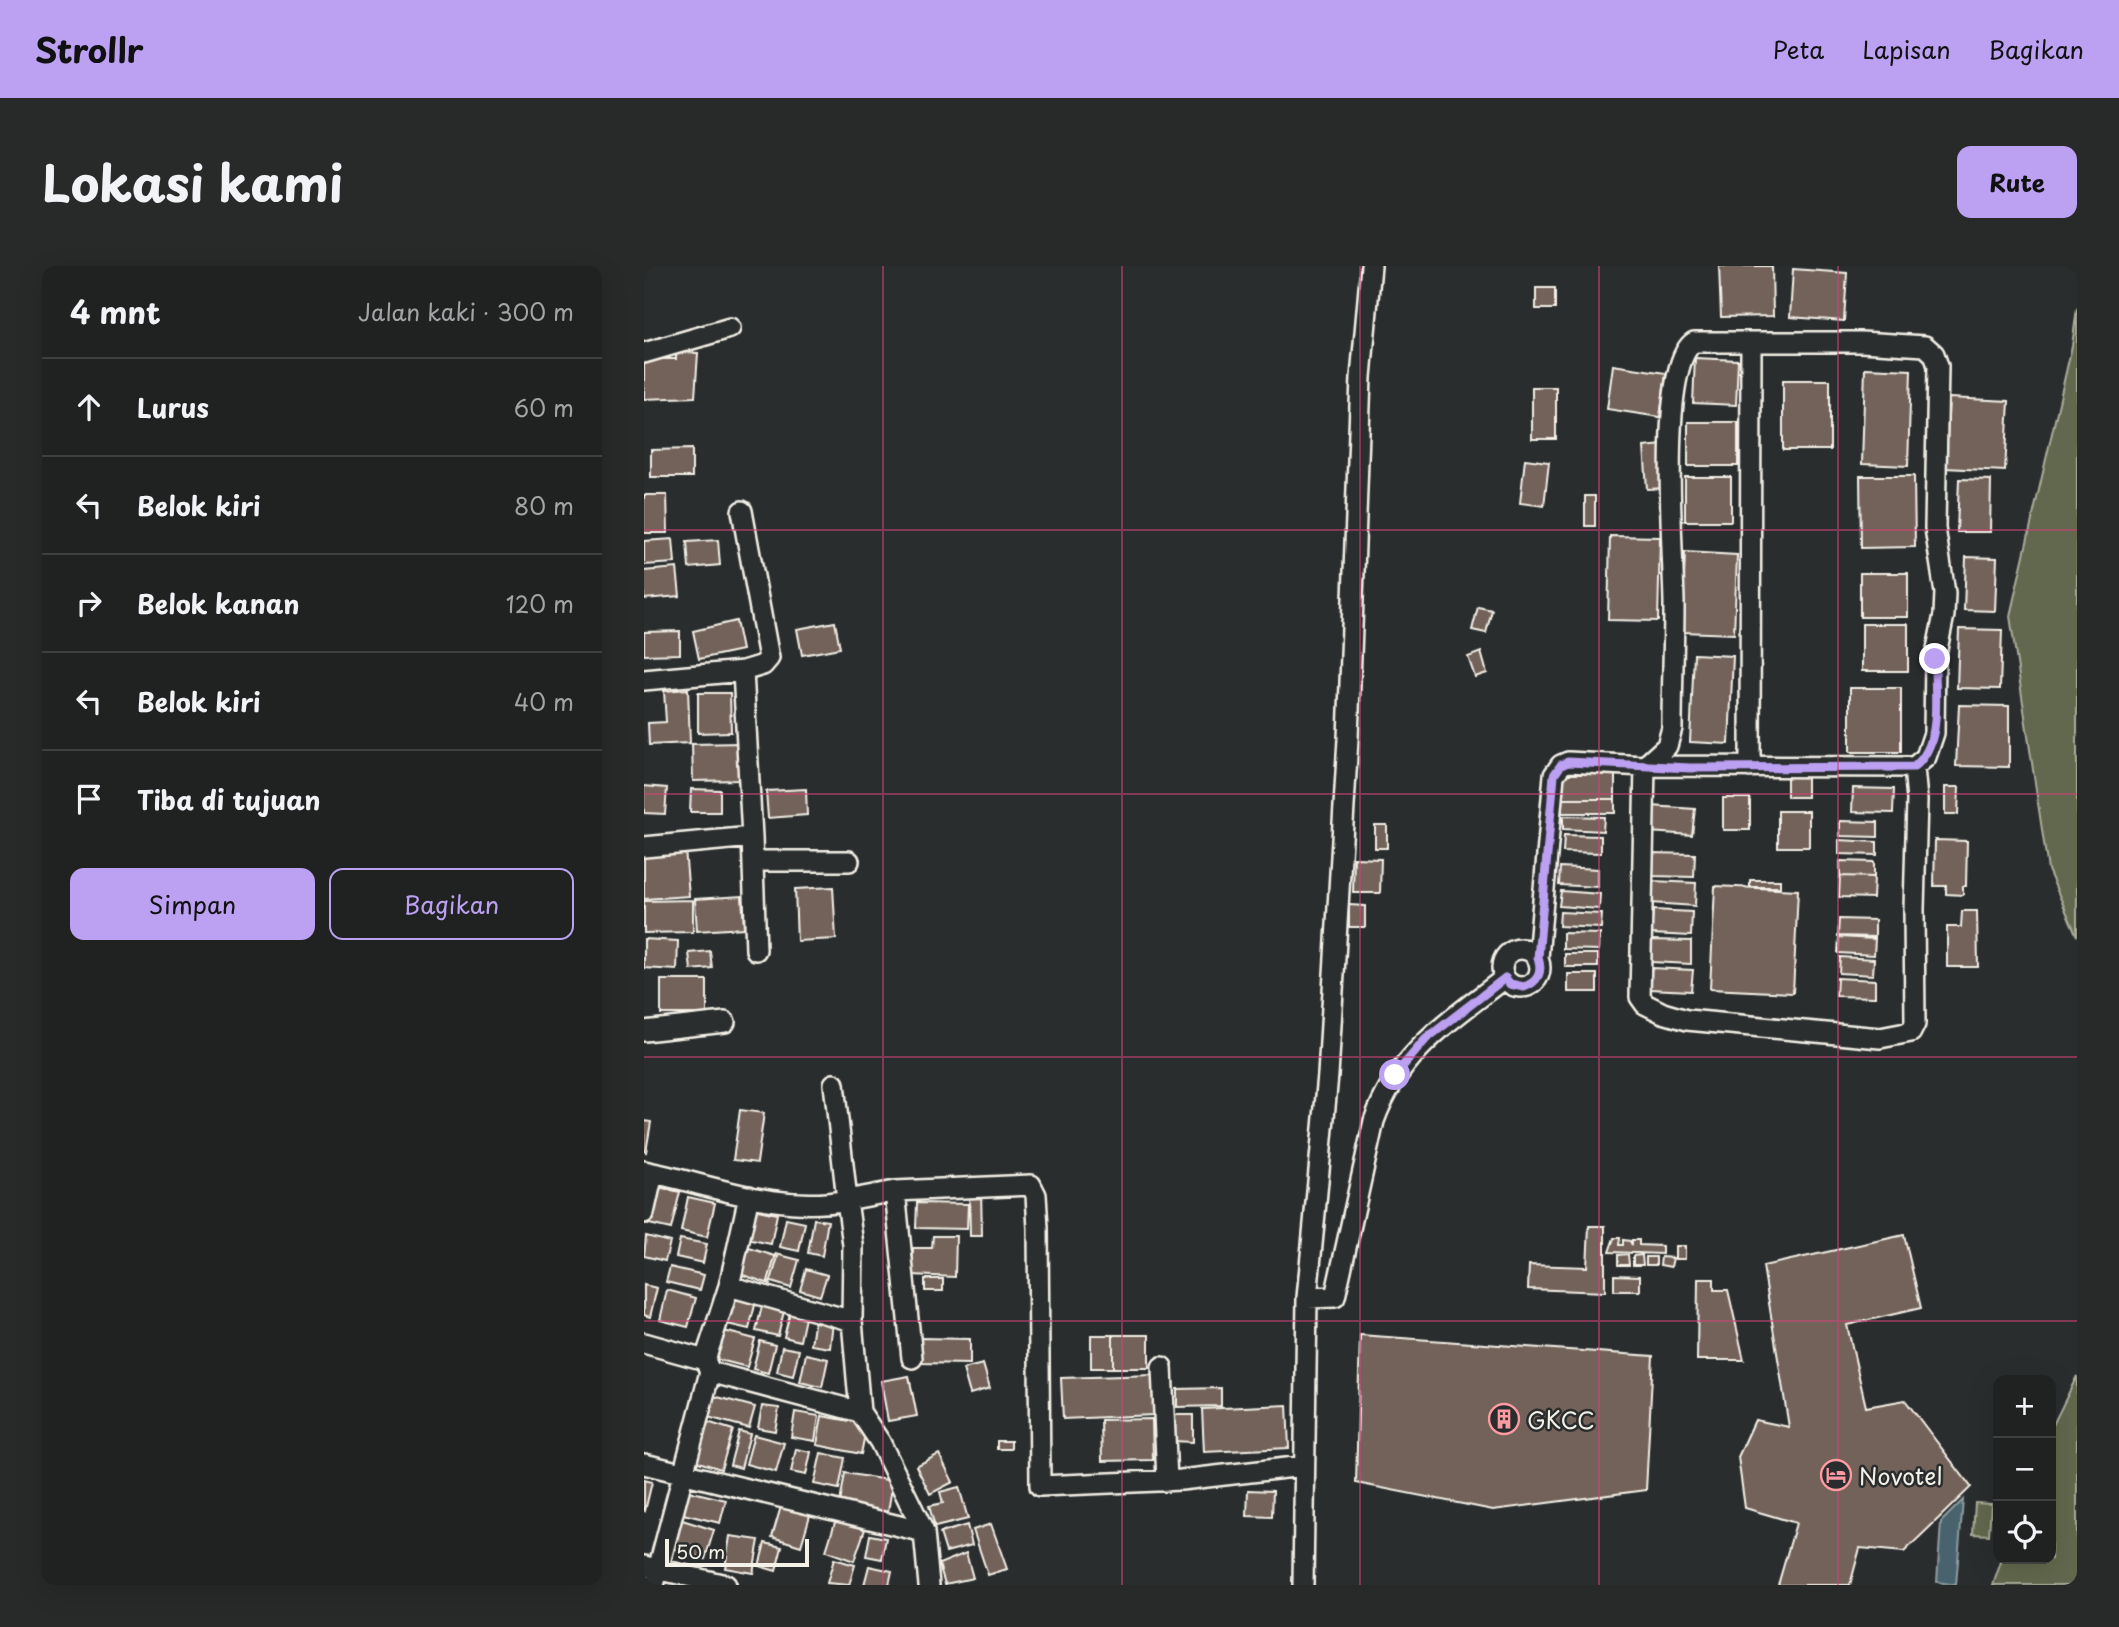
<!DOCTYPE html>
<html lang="id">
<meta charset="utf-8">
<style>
body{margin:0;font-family:"Playpen Sans",sans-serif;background:#282a2a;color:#f1f3f6}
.controls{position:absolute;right:21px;bottom:21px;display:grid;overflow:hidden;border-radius:14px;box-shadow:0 7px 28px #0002}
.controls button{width:63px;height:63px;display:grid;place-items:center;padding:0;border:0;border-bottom:2px solid #3d3f40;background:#202222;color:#f1f3f6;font:35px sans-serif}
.scale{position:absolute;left:21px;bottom:18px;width:144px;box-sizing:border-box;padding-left:7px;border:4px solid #f4f1e8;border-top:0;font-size:19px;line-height:24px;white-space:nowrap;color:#f4f1e8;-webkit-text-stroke:5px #2a2d2e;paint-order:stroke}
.stop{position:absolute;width:21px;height:21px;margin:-16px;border:5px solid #bca0f2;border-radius:50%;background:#fff}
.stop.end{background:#bca0f2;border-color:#fff;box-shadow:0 2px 7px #0008}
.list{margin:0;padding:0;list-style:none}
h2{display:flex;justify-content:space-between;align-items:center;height:91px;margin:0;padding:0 28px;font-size:30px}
h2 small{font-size:23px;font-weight:400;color:#a2a4a5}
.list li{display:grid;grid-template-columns:46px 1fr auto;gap:21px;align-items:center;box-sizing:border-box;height:98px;padding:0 28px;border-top:2px solid #3d3f40}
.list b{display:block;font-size:26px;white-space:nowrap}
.list em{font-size:23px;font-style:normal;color:#a2a4a5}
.actions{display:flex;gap:14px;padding:21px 28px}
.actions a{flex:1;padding:16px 0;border:2px solid #bca0f2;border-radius:14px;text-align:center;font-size:24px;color:#bca0f2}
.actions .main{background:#bca0f2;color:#111}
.icon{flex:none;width:38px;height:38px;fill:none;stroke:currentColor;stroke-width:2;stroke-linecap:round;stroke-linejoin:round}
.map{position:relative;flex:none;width:1433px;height:1319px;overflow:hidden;border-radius:14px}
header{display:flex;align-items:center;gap:42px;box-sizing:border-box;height:98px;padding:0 35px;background:#bca0f2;color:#111}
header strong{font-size:33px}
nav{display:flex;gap:38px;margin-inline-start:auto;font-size:24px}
.intro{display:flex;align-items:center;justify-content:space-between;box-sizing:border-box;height:168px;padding:0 42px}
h1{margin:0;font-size:49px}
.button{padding:18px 32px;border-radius:14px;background:#bca0f2;color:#111;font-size:24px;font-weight:700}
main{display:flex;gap:42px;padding:0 42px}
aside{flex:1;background:#202222;border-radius:14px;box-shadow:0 7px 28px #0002}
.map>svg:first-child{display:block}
</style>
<header>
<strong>Strollr</strong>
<nav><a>Peta</a><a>Lapisan</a><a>Bagikan</a></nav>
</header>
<div class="intro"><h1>Lokasi kami</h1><a class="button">Rute</a></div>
<main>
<aside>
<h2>4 mnt<small>Jalan kaki · 300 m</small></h2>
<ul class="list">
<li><svg class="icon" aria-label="ahead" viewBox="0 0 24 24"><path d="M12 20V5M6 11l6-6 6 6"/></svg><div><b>Lurus</b></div><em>60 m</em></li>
<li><svg class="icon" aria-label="left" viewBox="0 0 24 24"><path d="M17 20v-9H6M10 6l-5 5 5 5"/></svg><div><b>Belok kiri</b></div><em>80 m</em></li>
<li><svg class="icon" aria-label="right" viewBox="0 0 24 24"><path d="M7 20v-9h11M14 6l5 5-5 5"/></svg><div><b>Belok kanan</b></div><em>120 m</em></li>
<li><svg class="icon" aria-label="left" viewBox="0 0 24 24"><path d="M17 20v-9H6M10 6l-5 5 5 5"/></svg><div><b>Belok kiri</b></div><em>40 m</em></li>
<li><svg class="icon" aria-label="arrive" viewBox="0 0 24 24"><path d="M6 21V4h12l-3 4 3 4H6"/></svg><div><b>Tiba di tujuan</b></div></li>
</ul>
<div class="actions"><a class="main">Simpan</a><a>Bagikan</a></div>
</aside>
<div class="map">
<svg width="1433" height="1319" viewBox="0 0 1433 1319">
<rect width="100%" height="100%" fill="#2a2d2e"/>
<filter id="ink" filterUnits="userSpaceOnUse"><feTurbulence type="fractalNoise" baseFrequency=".0143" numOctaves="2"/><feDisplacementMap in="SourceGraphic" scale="14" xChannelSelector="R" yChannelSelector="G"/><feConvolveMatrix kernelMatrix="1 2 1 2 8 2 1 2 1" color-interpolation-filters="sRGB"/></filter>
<g filter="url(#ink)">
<path fill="#62684e" stroke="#abac9b" stroke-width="2" d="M1433,42V670L1404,604L1366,350L1428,80Z
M1433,1110V1319H1349L1358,1293H1407V1163Z
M1331,1237L1347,1238L1345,1269L1329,1268Z"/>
<path fill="#4a646e" stroke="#8e9c9f" stroke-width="2" d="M1319,1234L1312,1319L1293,1316L1297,1256Z"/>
<path fill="#73625a" stroke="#f4f1e8" stroke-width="2" d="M1075,0H1128L1129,50L1077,51Z
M1149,3L1203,7L1200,55L1146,51Z
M892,22H911V43H892Z
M32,86L54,87L51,131L0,133V93H32Z
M1051,92L1094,94L1092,139L1049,137Z
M969,99L1022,107L1016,151L963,143Z
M1221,102L1267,104L1264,200L1218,198Z
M1139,114H1186V184H1139Z
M888,121H912V173H888Z
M1305,132L1365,135L1361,205L1301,202Z
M1044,156H1094V200H1044Z
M1019,179L1022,222L1003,223L1000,181Z
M48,183V211H7V184Z
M881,193L905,196L900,240L876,237Z
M1216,210H1270L1271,281L1217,282Z
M1041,211H1087V255H1041Z
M1315,213L1347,214L1346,266H1313Z
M0,229H23L24,267H0Z
M941,230H951V260H941Z
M966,270L1016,271L1014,355L964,354Z
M29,273L31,297L0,299V275Z
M74,274L76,299L45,302L43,276Z
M1041,286L1093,289L1090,368L1038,366Z
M1322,291L1353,292L1351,345L1320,344Z
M33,302L36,330L0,333V305Z
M1216,307H1264V351H1216Z
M834,341L848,344L842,367L828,364Z
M92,355L98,384L55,393L49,365Z
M191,356L196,382L158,389L153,363Z
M1218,358H1264V405H1218Z
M1315,363L1358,364L1356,423L1313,422Z
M36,365V388L0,389V366Z
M837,386L843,407L831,411L824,391Z
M1050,388L1089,390L1085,478L1046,476Z
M1206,422H1257V486H1206Z
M44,423L46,477L5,479L4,457L22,456L20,425Z
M54,427H86L87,466L54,467Z
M1315,439L1365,440V501L1312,500Z
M96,477L97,514L49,515L48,478Z
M1143,502H1163V531H1143Z
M918,508H971V533H918Z
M0,520L23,522L21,548L0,547Z
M1301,521H1315L1314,548H1301Z
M1209,522L1250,523L1249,547L1208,546Z
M47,523L76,524V546H46Z
M162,523L163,549L124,552L122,525Z
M1079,532H1106V564H1079Z
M918,533H971V547H918Z
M1007,540L1051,543L1048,569L1005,566Z
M1134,545H1165V581H1134Z
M919,550L960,551L959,565L919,563Z
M1196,555L1234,556V571L1196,570Z
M731,559H743V582H731Z
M920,569L957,570V587L919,586Z
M1195,574L1233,576V589L1195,588Z
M1291,574L1323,575L1322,620H1319V629L1302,628V620H1290Z
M41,583L45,630L0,633V586Z
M1007,587L1051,588L1050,611L1007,610Z
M710,592L737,593L736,627H709Z
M1196,595L1230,596V611L1196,610Z
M916,601L954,603V621L915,619Z
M1196,610L1230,611L1229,632L1195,631Z
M1106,614H1136V621H1106Z
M1008,615L1052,617L1051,640L1007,637Z
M1071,620L1154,624L1149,727L1066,723Z
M189,621L192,673L153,675L151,623Z
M917,625L956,628L955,643L915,640Z
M98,630L100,662L53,665L51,633Z
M49,634V666L0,667V635Z
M705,639L721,640V661H705Z
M1009,644L1048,646L1047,670L1007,668Z
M1318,645H1333L1334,701H1303V661H1317Z
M916,646L958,648L957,662L915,660Z
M1195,653L1231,654V671L1194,670Z
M919,667L956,668L955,684L919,683Z
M1195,671L1231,673L1230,689L1194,687Z
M0,673L34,675L33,704L0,702Z
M1007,674L1047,675V698L1007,696Z
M66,685L68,702L47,704L45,687Z
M921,688H954V701H921Z
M1196,691L1230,693L1229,709L1195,707Z
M1007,702L1049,704L1047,725L1006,723Z
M924,708H953V726H924Z
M1193,712L1231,714V731L1192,730Z
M17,714H63V748H17Z
M96,844L120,847L113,897L89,894Z
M0,855L7,856L2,886L0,885Z
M14,921L36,926L27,963L5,958Z
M325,923H337L338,970H326Z
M44,931L71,937L63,971L37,965Z
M273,937L324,938L323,963L272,962Z
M109,943L133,948L127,978L103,973Z
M142,953L161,957L155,985L136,981Z
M170,953L184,955L178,990L164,987Z
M945,960H961V1026L884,1023L885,999L943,1001Z
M1260,969L1277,1042L1203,1059L1222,1141L1261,1134L1327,1221L1260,1286L1216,1282L1206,1319H1134L1152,1257L1101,1242L1094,1191L1111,1154L1145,1161L1119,1000Z
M2,970L26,976L21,995L0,990Z
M289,970H312L311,1011L268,1009L269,982H288Z
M970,972H976L975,979H979V974L986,975L988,979V974H995V979L1018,980V988L965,986Z
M36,973L63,978L59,997L32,991Z
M1031,980H1041V993H1031Z
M105,982L134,991L126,1018L96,1008Z
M132,988L155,994L147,1022L124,1015Z
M984,988L985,999H974V989Z
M998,989L999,999H989V990Z
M1002,991H1012V999H1002Z
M1017,991L1029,992L1027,1001L1016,999Z
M26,1001L60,1009L56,1024L22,1016Z
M162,1003L183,1009L176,1030L156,1024Z
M970,1009L996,1010V1025H970Z
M281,1013H299V1025H281Z
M1054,1013H1070V1024H1084L1100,1094H1053Z
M0,1019L13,1022L6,1051L0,1049Z
M23,1024L52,1032L44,1061L16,1054Z
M90,1030L112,1035L105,1063L83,1058Z
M119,1036L141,1041L134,1070L112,1065Z
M147,1043L162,1047L156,1075L140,1071Z
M171,1052L189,1055L186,1082L167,1079Z
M80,1065L111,1073L103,1101L72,1093Z
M447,1069H469V1102H447Z
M469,1069H505V1102H469Z
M716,1069L1009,1090L1002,1224L849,1244L712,1217Z
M276,1072L326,1073V1098L275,1097Z
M116,1075L131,1079L124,1107L109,1103Z
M138,1081L155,1084L149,1110L133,1106Z
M162,1088L184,1093L178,1121L156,1116Z
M339,1098L346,1122L326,1128L319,1103Z
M509,1109L510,1149L419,1153L417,1112Z
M265,1110L273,1150L244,1155L237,1115Z
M577,1122V1140L533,1141V1123Z
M66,1129L111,1141L105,1162L60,1150Z
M643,1139L645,1182L560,1186L558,1143Z
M118,1140L135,1142L131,1165L114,1162Z
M151,1146L175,1150L171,1175L147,1171Z
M528,1149H549V1176L528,1175Z
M178,1150L223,1158L217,1188L173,1179Z
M508,1153L509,1194L458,1195L457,1154Z
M60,1155L89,1164L77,1203L48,1194Z
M95,1165L106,1168L97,1202L86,1199Z
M110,1169L140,1177L132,1206L102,1198Z
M353,1175H367V1183H353Z
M152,1183L167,1186L162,1209L147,1206Z
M177,1187L201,1192L195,1223L170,1218Z
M295,1188L309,1216L286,1228L272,1200Z
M201,1207L249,1215L244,1246L196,1237Z
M0,1214L8,1216L1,1245L0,1244Z
M315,1221L324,1253L291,1261L285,1240L299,1237L296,1226Z
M40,1224L82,1234L76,1257L35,1247Z
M604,1224L629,1225L628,1251L603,1250Z
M138,1237L167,1246L157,1280L128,1271Z
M35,1253L70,1264L61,1293L25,1281Z
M192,1253L221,1263L210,1295L182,1285Z
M347,1258L363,1303L344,1309L329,1264Z
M323,1259L328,1279L302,1286L296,1267Z
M226,1269L242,1272L238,1293L222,1290Z
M86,1270L115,1274L109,1307L81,1302Z
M121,1277L138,1281L132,1305L115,1300Z
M322,1287L329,1312L301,1318L295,1298Z
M190,1293L211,1299L205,1319L183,1317Z
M225,1300L248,1305L245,1319H220Z"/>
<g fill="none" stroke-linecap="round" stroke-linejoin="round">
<g stroke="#f4f1e8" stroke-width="24">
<path id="minor" d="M0,87L86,62
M98,245L125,392L119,399L99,405
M0,414L99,405L108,571L0,581
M1001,500L1023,480L1028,462C1028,421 1030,380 1030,339C1030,292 1013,100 1050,76H1217L1281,80L1290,88L1294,100L1291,262L1301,327L1300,349L1291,393L1290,467L1282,491L1270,501
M1106,501L1107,77
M108,571L112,684
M109,595H205
M858 702a19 19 0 1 1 38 0a19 19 0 1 1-38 0Z
M894,692L910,509L917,499L924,496L1001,500L996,731L1001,738L1019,747L1043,754L1236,772L1267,766L1271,758L1270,643L1273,534L1270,501L1001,500
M0,765L81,756
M190,818L203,934L251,925
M0,905C66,918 135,948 203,934L209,979L208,1055L216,1146L236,1176L280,1266L285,1319
M0,947L9,907
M85,1020L208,1055
M663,1032L691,1031L730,855C754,787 806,755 861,712
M0,1077L61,1094
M268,1092L251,925L387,919L392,929L394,962L396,1220L537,1214L659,1200
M518,1101L523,1215
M66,1106L216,1146
M0,1198L280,1266
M0,1300L82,1319
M10,1319L66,1106L61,1094L85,1020L105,930
M659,1319L663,1032L684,809L704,473L717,111L727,0"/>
</g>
<use href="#minor" stroke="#2a2d2e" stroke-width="19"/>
</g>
</g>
<g fill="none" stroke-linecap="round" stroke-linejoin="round" filter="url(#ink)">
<path stroke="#bca0f2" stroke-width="9" d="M751,809L782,773L861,712L866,718L880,721C894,716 899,706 894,692L910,509L917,499L924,496L1046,502L1270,501C1300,477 1290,428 1291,393"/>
</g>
<path fill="none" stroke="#cc4377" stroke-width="2" stroke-opacity="0.55" d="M239,0V1319M478,0V1319M716,0V1319M955,0V1319M1194,0V1319M0,264H1433M0,528H1433M0,791H1433M0,1055H1433"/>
<defs>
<g id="building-ring" transform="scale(1.575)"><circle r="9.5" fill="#2a2d2e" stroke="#ff9aa2" stroke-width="1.5"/><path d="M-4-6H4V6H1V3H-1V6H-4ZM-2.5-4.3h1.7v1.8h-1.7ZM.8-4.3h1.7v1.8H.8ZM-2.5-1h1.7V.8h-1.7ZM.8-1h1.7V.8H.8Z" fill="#ff9aa2"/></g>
<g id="hotel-ring" transform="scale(1.575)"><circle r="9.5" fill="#2a2d2e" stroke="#ff9aa2" stroke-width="1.5"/><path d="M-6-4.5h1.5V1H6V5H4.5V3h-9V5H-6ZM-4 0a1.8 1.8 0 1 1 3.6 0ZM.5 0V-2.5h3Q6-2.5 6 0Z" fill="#ff9aa2"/></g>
</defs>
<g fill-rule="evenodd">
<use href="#building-ring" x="860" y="1153"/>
<use href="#hotel-ring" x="1192" y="1209"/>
</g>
<g text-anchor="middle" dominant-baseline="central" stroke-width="5" stroke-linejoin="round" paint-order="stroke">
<g font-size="23" fill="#f4f1e8" stroke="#2a2d2e" text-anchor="start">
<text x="883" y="1153">GKCC</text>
<text x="1215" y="1209">Novotel</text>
</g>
</g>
</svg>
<div class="controls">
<button>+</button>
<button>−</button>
<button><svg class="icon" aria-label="locate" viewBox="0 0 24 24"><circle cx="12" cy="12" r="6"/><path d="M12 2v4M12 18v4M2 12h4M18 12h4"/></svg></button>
</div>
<div class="scale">50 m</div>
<div class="stop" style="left:751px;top:809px"></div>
<div class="stop end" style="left:1291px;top:393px"></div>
</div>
</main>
